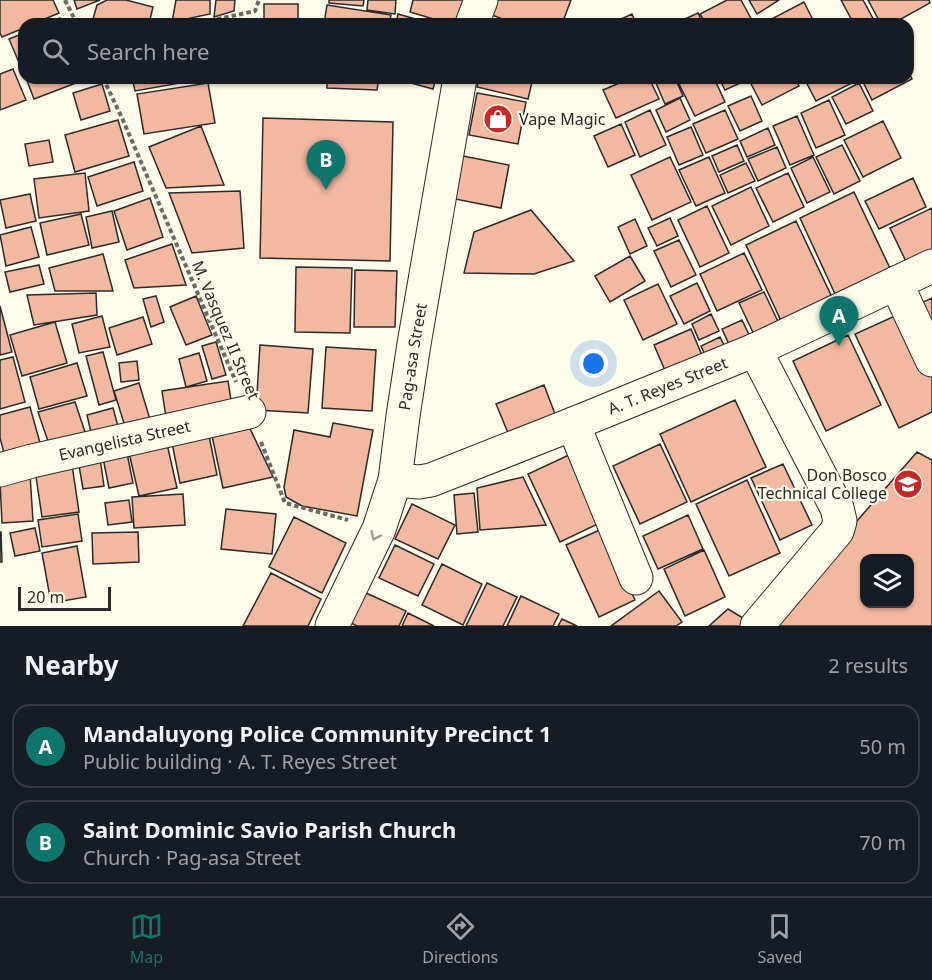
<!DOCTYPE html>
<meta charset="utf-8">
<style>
body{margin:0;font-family:"Noto Sans",sans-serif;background:#242831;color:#f1f3f6}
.controls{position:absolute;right:18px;bottom:18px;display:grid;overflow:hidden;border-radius:12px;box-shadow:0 2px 4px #0004}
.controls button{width:54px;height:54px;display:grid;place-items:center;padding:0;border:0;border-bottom:2px solid #363941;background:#171b24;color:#f1f3f6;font:30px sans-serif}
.scale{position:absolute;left:18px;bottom:15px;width:93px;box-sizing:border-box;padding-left:6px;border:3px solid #2b2b2b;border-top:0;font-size:16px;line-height:21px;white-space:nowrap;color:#2b2b2b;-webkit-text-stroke:4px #fdfbea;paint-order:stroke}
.you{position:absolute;left:594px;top:364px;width:21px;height:21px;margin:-15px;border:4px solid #fff;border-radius:50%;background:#1a73e8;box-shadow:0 0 0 9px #1a73e833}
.badge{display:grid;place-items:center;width:39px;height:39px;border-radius:50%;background:#0f766e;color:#fff;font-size:20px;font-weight:700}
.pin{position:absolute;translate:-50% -50px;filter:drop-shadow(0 2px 3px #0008)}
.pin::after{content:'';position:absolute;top:32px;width:21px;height:18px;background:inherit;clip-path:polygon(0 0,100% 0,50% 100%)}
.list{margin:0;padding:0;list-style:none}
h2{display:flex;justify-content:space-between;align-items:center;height:78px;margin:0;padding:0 24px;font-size:26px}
h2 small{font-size:20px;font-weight:400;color:#9ea1a6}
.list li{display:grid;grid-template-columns:39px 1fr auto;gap:18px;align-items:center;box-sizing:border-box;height:84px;margin:0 12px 12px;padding:0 12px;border:2px solid #363941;border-radius:18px}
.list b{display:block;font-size:22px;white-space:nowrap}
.list p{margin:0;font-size:20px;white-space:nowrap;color:#9ea1a6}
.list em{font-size:20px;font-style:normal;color:#9ea1a6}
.icon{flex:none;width:33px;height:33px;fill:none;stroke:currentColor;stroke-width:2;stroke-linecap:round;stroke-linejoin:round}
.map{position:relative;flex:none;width:932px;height:626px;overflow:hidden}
.search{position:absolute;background:#171b24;box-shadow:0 2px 4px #0004;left:18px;right:18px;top:18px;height:66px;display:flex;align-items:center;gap:15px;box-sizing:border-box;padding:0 21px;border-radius:18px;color:#9ea1a6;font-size:22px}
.sheet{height:270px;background:#171b24}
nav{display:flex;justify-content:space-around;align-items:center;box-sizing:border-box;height:84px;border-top:2px solid #363941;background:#171b24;font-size:16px;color:#9ea1a6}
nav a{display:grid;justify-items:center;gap:3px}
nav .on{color:#0f766e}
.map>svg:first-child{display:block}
</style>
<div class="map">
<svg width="932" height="626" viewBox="0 0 932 626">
<rect width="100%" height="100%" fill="#fdfbea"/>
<path fill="#f2b8a0" stroke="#2b2b2b" stroke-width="1.5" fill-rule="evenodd" d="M0,0H53L59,13L33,24H24V28L2,37L0,33Z
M74,0H100L77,9Z
M107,0H126L153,7L149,24H114L93,19L97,5Z
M176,0H210V14L172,22Z
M216,0H235L234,11L214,17Z
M329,0H364L363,6L329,3Z
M368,0H396L395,14L367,10Z
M413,0H464L458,24H450L410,12Z
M497,0H571L562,24H516L492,15Z
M727,0H741L754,24H706L700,14Z
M749,0H779L757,14Z
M841,0H863L876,24H854Z
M868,0H929L930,3L892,24H881Z
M804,2L815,24H762Z
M264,4H298V20H264Z
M327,5L391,15L389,24H324Z
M698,13L703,24H674Z
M398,14L433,24H396Z
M632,14L636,24H610Z
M60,18L63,24H45Z
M24,33V71L23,72L9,39Z
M13,69L26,100L0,110V74Z
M908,71L912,79L872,100L861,78H908Z
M26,78H89L34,99Z
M132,78H185L186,82L135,91Z
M327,78H379L377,90L327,88Z
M393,78H436L433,89Z
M479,78H533L528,99L477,87Z
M631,78H649L659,99L616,118L603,90Z
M666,78H675L683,96L665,104L656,83Z
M676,78H714L725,102L695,116Z
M719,78H746L747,80L725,90Z
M748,78H795L799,86L762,105Z
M804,78H854L856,81L816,101Z
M208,83L215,123L144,134L137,94Z
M859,83L873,111L846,124L832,97Z
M102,84L110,111L81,120L73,93Z
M477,93L526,102L518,144L469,135Z
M751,96L762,121L740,131L728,106Z
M680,98L690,120L666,132L656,110Z
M829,100L845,135L816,148L801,113Z
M650,110L666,145L640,157L625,122Z
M725,110L738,139L706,153L693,124Z
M797,116L814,155L790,165L773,126Z
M263,118L393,122L390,261L260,258Z
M118,120L129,156L75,172L65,135Z
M883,121L901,158L863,177L844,140Z
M621,124L635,155L608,167L594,136Z
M201,126L224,185L166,188L149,147Z
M691,127L703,155L679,165L667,137Z
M768,128L775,145L747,157L740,141Z
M49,140L53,162L29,166L25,144Z
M737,145L744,161L719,172L712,156Z
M842,145L860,181L834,194L816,157Z
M777,147L786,168L758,181L748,159Z
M463,156L509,165L501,208L455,199Z
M670,157L691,202L652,220L631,175Z
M709,157L725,193L696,206L679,170Z
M813,157L830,192L807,203L791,168Z
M134,162L143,191L97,206L88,177Z
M746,163L755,181L728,193L720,175Z
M85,173L89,211L39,218L34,179Z
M788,173L804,207L773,222L756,188Z
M913,178L926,207L879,229L865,201Z
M751,187L769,226L731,245L712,206Z
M240,191L244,248L192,253L169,193Z
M854,192L896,281L841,307L800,218Z
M30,194L36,221L6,228L0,200Z
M150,198L163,237L127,250L114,211Z
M707,206L729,253L700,267L678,220Z
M932,208V263L911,272L890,228Z
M531,210L574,261L534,274L464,273L474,232Z
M112,211L119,242L92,248L86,217Z
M81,214L89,245L47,255L40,223Z
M670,218L678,236L657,246L648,228Z
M635,219L647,246L630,254L618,227Z
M796,221L838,310L787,334L746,245Z
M31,227L39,257L6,266L0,235Z
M679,240L696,275L671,287L654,251Z
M172,244L186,285L134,288L125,260Z
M744,253L762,290L717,311L700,274Z
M103,254L113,291H55L49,268Z
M630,256L645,281L610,302L595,276Z
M39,265L44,284L10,292L5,272Z
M296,267L352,268L350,333L295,332Z
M355,270L397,271L395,327H354Z
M697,283L710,311L684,324L670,296Z
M658,284L677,324L643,340L624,300Z
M764,292L783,332L758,343L739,303Z
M96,293L97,315L34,325L27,295Z
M156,296L164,322L151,327L143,299Z
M196,296L212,335L186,345L170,307Z
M932,298V343L914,306Z
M0,306L12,352L0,355Z
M906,311L932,367V412L899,428L855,334Z
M711,314L719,331L699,340L692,324Z
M102,316L110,347L79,353L72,324Z
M143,317L152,344L117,355L109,328Z
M742,320L754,345L734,355L722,329Z
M55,322L67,363L22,376L10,335Z
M691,329L706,365L670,382L654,345Z
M848,335L881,405L826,431L793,361Z
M720,337L730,357L711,367L701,346Z
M216,342L226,375L212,379L202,346Z
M260,345L313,349L308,413L256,410Z
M326,347L376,350L372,411L322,408Z
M103,352L116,400L99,405L86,356Z
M199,353L207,381L186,387L179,359Z
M13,357L25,402L0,409V360Z
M137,361L139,380L121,382L119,363Z
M77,363L87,396L39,409L30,377Z
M228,381L233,413L167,424L162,391Z
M139,383L152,426L127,433L114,391Z
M544,385L560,427L513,445L496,404Z
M735,400L766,467L691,502L660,434Z
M75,402L87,438L51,450L38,412Z
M30,407L42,450L6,460L0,438V415Z
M113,408L119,430L92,437L87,415Z
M245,418L273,477L223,488L210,426Z
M333,423L373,430L357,516L302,506L286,497L284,487L294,430L330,437Z
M207,426L217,475L180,483L170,433Z
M165,435L177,488L139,496L127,444Z
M125,443L133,483L109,488L101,448Z
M660,444L687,502L640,524L613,466Z
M99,451L104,486L83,489L77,454Z
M917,452L932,460V626H778L790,598ZM864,558H910V604H864Z
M571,454L602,522L560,542L528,474Z
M783,464L812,525L780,540L751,478Z
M72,465L79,512L42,517L35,470Z
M30,474L33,521L2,523L0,482Z
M523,477L546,525L480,530L477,488Z
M747,480L780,553L729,576L696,504Z
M474,493L478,532L457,534L454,495Z
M183,494L185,525L134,528L132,497Z
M129,500L132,522L108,525L105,503Z
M412,504L455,525L438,559L395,539Z
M226,509L276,514L272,554L221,549Z
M78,514L82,541L42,547L38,520Z
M688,515L703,549L658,569L643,536Z
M294,517L346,543L322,593L269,567Z
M35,528L40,551L15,556L10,533Z
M602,529L635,600L599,617L566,545Z
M0,532H1L2,562H0Z
M138,532L139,562L93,564L92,533Z
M395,545L434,564L418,596L379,578Z
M77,546L86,597L51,603L42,553Z
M704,550L725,597L685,616L664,569Z
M442,564L482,584L463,625L422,605Z
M271,573L321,599L308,626H243Z
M487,583L517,597L503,626H466Z
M659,591L682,622L676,626H611Z
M366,593L406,611L399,626H357L351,623Z
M521,596L559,614L553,626H507Z
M728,609L748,621V626H709Z
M408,613L434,626H402Z
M562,619L577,626H558Z"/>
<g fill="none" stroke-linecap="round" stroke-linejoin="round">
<g stroke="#2b2b2b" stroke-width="35">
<g id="minor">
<path d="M472,24L481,0"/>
<path d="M896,283L932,360"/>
<path d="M755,350L837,508L840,521L837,531L757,626"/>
<path d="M573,424L636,578"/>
<path id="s1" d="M0,470L32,461L249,412"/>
<path id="s2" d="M395,480L419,482L431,480L573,424L755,350L932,266"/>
<path id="s3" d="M332,626L379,529L395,480L403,416L414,344L460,78"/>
</g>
</g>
<path stroke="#6a6964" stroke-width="4" stroke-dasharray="4.5 3" stroke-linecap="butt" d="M65,0L77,24
M195,24L255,11L259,0
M103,78L122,118L236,382
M261,442L285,503L348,520"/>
<use href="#minor" stroke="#fdfbea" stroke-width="33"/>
</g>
<defs><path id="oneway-chevron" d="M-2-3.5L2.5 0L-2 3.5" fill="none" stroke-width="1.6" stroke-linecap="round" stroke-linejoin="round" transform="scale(1.5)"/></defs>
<use stroke="#9e9d94" href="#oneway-chevron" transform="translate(375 536) rotate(115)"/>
<defs>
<g id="shop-disc" transform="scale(1.5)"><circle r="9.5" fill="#c62828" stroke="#fdfbea"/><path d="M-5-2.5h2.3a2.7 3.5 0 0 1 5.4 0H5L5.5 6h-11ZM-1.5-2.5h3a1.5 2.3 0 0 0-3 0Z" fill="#fff"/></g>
<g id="university-disc" transform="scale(1.5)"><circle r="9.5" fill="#c62828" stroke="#fdfbea"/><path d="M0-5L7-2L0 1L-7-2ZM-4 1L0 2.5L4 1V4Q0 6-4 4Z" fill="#fff"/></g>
</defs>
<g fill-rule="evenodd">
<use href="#shop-disc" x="498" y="119"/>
<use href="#university-disc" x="908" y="484"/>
</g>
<g text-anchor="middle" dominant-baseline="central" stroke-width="4.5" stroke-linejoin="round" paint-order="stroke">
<g font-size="16" fill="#2b2b2b" stroke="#fdfbea" text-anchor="start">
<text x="519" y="119">Vape Magic</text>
<text x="887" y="475" text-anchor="end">Don Bosco<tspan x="887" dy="18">Technical College</tspan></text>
</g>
<g font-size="16" fill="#2b2b2b" stroke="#fdfbea">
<text transform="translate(226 330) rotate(67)">M. Vasquez II Street</text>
<text stroke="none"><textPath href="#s3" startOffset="284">Pag-asa Street</textPath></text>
<text stroke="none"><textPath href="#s2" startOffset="291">A. T. Reyes Street</textPath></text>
<text stroke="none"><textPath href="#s1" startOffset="128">Evangelista Street</textPath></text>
</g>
</g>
</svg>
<div class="controls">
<button><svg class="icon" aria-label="layers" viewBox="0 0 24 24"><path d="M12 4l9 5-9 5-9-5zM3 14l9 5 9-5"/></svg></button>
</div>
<div class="scale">20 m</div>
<div class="you"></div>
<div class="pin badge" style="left:839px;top:346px">A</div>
<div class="pin badge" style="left:326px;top:190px">B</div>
<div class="search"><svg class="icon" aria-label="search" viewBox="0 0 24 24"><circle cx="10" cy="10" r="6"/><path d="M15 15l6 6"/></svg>Search here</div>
</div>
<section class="sheet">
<h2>Nearby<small>2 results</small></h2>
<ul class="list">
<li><span class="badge">A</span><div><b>Mandaluyong Police Community Precinct 1</b><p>Public building · A. T. Reyes Street</p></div><em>50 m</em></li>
<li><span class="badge">B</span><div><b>Saint Dominic Savio Parish Church</b><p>Church · Pag-asa Street</p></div><em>70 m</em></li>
</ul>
</section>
<nav>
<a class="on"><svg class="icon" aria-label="map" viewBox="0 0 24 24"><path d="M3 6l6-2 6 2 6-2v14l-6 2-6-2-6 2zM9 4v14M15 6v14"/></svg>Map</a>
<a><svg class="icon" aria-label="directions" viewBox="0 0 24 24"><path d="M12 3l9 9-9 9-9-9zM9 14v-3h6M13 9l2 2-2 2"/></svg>Directions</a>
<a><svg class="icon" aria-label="saved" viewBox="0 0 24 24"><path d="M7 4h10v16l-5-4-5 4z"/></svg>Saved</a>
</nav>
